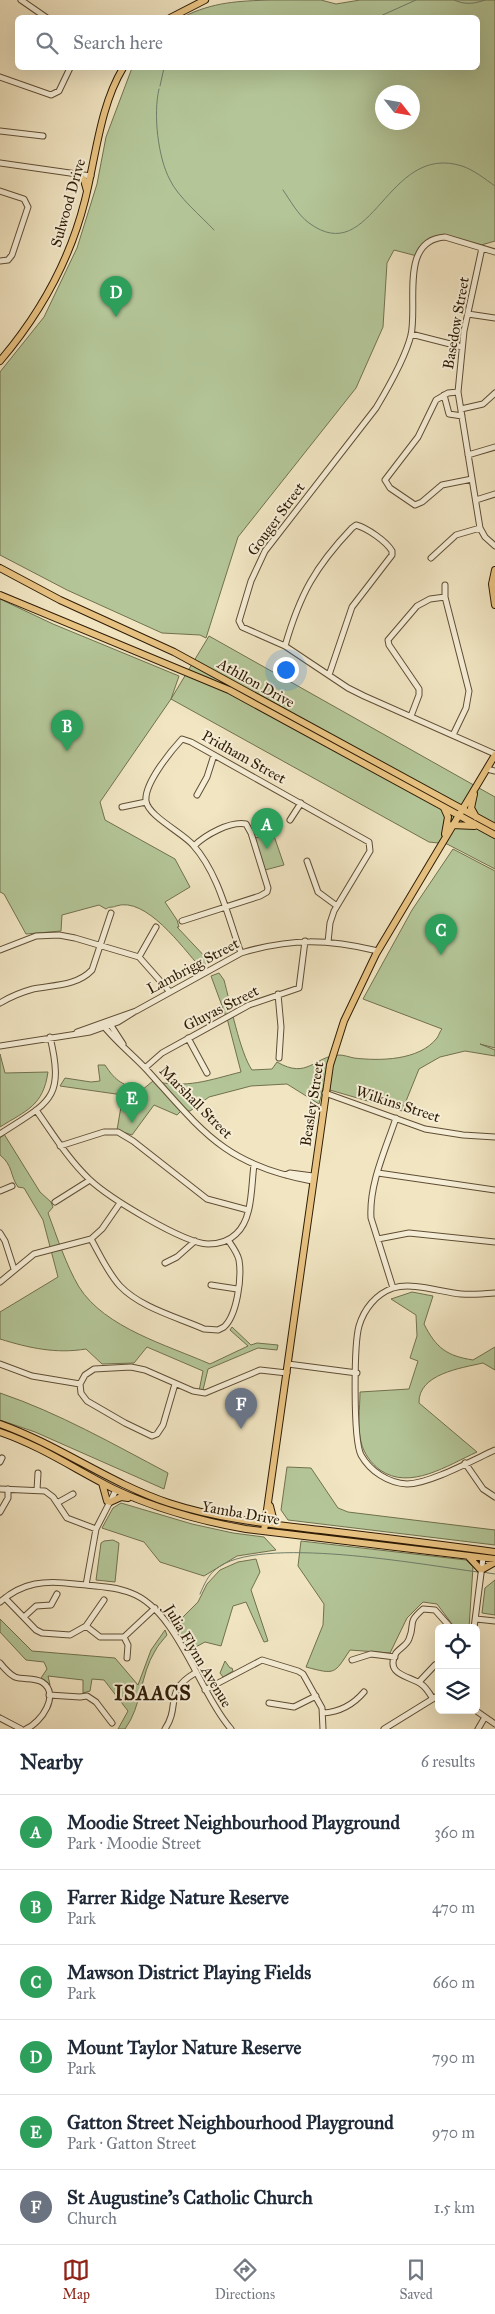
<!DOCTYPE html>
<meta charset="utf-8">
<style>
body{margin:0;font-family:"IM FELL Great Primer",serif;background:#f2f2f3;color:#1f2937}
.controls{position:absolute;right:15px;bottom:15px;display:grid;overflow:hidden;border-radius:8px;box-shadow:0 5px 20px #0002}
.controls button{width:45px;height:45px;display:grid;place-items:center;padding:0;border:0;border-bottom:1px solid #e0e1e3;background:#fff;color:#1f2937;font:25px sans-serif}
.compass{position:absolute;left:375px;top:85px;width:45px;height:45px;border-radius:50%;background:#fff;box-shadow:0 5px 20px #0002;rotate:121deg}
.you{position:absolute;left:285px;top:669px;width:18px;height:18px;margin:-12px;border:4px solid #fff;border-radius:50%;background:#1a73e8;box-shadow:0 0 0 8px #1a73e833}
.badge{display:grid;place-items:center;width:32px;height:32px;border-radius:50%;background:#8f2418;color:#fff;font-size:16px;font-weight:700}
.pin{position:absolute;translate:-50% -41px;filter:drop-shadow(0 1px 2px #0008)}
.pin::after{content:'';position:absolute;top:26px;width:18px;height:15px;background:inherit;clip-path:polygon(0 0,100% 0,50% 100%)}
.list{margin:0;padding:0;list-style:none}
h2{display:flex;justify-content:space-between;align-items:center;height:65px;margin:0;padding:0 20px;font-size:21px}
h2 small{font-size:16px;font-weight:400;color:#747a83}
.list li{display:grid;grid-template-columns:32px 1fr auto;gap:15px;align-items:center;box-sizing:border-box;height:75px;padding:0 20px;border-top:1px solid #e0e1e3}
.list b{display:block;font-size:19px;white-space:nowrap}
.list p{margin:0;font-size:16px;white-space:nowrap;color:#747a83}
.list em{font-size:16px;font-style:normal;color:#747a83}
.icon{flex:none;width:28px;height:28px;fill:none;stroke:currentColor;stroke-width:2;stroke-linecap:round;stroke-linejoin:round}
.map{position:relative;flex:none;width:495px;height:1729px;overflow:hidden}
.search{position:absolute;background:#fff;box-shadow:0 5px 20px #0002;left:15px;right:15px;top:15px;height:55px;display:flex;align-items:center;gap:12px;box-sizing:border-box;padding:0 18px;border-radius:8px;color:#747a83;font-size:19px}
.sheet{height:515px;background:#fff}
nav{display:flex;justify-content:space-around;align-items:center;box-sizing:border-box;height:70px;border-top:1px solid #e0e1e3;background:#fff;font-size:14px;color:#747a83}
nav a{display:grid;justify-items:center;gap:2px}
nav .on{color:#8f2418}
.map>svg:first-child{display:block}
</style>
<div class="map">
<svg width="495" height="1729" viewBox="0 0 495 1729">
<rect width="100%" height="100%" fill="#f1e5c2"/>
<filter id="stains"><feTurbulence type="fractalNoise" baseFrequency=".004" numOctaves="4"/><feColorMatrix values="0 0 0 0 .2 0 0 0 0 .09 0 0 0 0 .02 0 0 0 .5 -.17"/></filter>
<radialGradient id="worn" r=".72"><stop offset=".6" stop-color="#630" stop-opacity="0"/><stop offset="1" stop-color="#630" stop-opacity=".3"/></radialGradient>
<path fill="#b4c698" stroke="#71714f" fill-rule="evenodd" d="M271,0H321L336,4L360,0H495V241L478,246L437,237L417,256L394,250L387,263L383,327L356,388L238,537L206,638L200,635L162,633L67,590L0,555V372L44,317L77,248L97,184L106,137L132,68H478V18L183,17C213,2 238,1 271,0ZM382,92H412V122H382Z
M0,599L53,624L179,676L171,699L209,636L495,797V869L447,844L429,842L171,699L100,802L105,820L175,859L190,887L165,902L177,920L179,927H177L210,962L200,967C182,947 146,896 116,906C112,908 110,906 106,909L99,905L62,915L61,931L26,934L4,894L0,892Z
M273,833L284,865L265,870L255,838Z
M453,849L495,871V1048L480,1044L495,1050V1056L465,1051L440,1057L419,1069L402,1111L323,1088L319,1104L287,1084L251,1086L209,1097L190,1111H181L177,1115L154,1105L132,1135L117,1130L123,1095L60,1086L65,1078L91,1082L100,1081L98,1065H105C116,1082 123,1085 142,1090L153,1081C187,1089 209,1080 241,1072L228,1022L211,976L219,973L224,980C230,1002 240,1053 252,1070L272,1069L277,1062C308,1080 314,1056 339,1055C344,1055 349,1057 354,1058C379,1061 419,1061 437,1038C439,1035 440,1031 442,1029L363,999L412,910Z
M0,1054L5,1073L48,1072C43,1106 27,1110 0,1127Z
M4,1134L40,1192L51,1202L53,1207L48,1213C57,1237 66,1265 79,1287C105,1328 167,1345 210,1364L248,1346L230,1330L232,1327L251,1345L257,1343L278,1345L277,1350L258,1348L208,1369L203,1390L199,1391L203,1371L147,1347L134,1363L102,1364L86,1349C56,1354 29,1348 0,1339V1312L58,1277L43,1220L24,1188L18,1187C10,1176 13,1165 0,1155V1137Z
M412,1292L433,1296L424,1324C436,1348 447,1356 473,1360L495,1347V1370L483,1363C461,1368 418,1374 419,1403L477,1452C448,1465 410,1491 380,1470C371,1463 364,1454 361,1442C357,1426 360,1408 360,1392L409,1389L418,1361L410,1358L417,1336L416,1315L391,1299Z
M0,1393C59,1413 113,1444 168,1473L164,1489L35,1432L0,1420Z
M287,1467L311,1468L338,1508L348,1512L495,1530V1545L288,1520L281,1510Z
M121,1503L192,1524L233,1533L264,1537L276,1550L237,1556L204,1576L160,1562L144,1542L102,1528L113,1508Z
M113,1540L119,1543L115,1582L96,1580L101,1543L104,1541Z
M301,1541L466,1560L473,1567L469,1628H455L437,1604L423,1602L407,1618L390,1653L350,1650C334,1674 336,1675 306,1667L323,1625L324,1604L298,1566Z
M256,1559L260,1572L251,1590L268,1641L264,1642L246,1602L233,1606L221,1646L205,1642L190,1650L187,1649L174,1622H178L198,1602L207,1584L220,1570L238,1562Z
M495,1580V1615L482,1613L485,1588Z
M0,1619L32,1651L115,1658L138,1685L151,1650L165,1630L167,1635C163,1640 158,1645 155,1651C140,1675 142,1706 125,1729H118L128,1711L104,1680L92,1679L90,1691L83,1693V1680L48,1676L50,1685L41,1678L47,1669L44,1662L26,1660L0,1632Z
M225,1661L230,1668H232L233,1671L223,1677L220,1673Z"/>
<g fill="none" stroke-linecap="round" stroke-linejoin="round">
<path stroke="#6f7e6b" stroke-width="1" d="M454,0C465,5 474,4 485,0
M376,18L416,0
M160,86L164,68
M159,89C153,114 158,158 170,180C178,197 201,216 214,230
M283,190C290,200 298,215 309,223C373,270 386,142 462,166C474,170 485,179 495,186
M482,1572L495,1574
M200,1594C204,1585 208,1575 216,1569C258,1534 423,1565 478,1572"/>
<g stroke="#5f4e35" stroke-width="7">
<path id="minor" d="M21,0L47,18
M0,77L51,95L59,91L70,68
M0,131L43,136
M0,163L91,176
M0,191L24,199L28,207L12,255L8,260L0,261
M482,248L464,331L458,392L480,528L485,537L495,546
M495,252L445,237C399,240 418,304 411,335C405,359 388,388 376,408L265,551L251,581L239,621L242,627L285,646L348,688L364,696L495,754
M468,314L495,318
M411,334L462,347
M458,392L448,393L436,400L418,437L385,480L390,488L415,505L422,502L442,485L472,479
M444,395L449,414L462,416
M461,409L483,404L495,393
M468,455L495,447
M476,500L495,494
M431,558L456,535L480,528
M445,585V597L469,691L466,708L453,735
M285,646C300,594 315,567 352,528L356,525C367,528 386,541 392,551V555L352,607L329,675
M411,716L419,695V689L389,645L388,640L417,606L430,599L445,597
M487,769L495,771
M197,795L207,777L214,755
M122,807L146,802
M290,820L301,803
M307,861L318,892L337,906
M182,921L260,896L267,892L268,888L251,833L246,824C230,821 205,835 194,846
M0,950L36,936L59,935L75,938L139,957L170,992
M241,953C228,918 219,874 193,845C183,833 148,816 146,801C144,784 170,752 182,739L191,742L369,842L370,851L334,911L330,923L328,942
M139,957L156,927
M278,994L281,1027L279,1058
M0,1003C10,997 22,992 33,989C53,985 77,986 92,970L111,913
M102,1024C115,1041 132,1054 147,1070C203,1132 225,1165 312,1181
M110,1024L123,1044
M77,1032L136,1011L241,953C292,938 327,939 378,951
M188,1038L207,1073
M0,1046L90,1032L118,1022L134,1012
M145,1068L162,1053L249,1005L299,988L305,941
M325,1093L425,1129L463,1135L495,1137
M36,1110C53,1134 68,1159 89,1179C109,1198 183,1243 208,1244C219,1244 229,1241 236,1234C253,1219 251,1186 254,1165
M0,1134C49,1102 65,1100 50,1037
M60,1146L104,1132H118L133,1141L207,1199L248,1210
M378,1173L495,1190
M286,1175L290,1173L313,1176
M0,1191L12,1186
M55,1202L90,1180
M0,1233L5,1241L14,1269
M91,1239C100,1255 108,1273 120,1286C141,1308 177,1317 204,1329L218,1330L224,1327C237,1315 242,1278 239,1260C237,1252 232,1246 228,1240
M378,1239L409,1233L495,1242
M165,1263L177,1257L195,1241
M0,1282L34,1254L91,1239L102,1229L120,1203
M211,1285L237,1289
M393,1288L371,1218C369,1184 385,1151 396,1118
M495,1293C484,1294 472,1295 461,1294C440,1292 413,1282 393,1288C376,1294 364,1309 359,1326C354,1344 353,1439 361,1455C370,1471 388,1483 407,1484C429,1484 473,1460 495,1450
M0,1364L32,1376L80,1384
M288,1364L357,1373
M175,1384L163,1425L157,1434L152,1436L125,1423L87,1401L81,1393L80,1384L85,1375L94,1369L131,1367L145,1370L193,1391L205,1393L260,1370L287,1373
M0,1462L2,1458
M465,1463L483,1489L495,1497
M0,1489L45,1491L53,1497L67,1518L96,1529
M37,1490L38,1473
M57,1503L73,1494
M0,1512L8,1498V1489
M86,1585L96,1529L116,1490
M5,1598L36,1630L42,1633L70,1635L86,1626L100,1637H124L155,1608
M0,1602C23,1582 45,1580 75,1584C93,1586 114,1586 131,1593C177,1610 199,1692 231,1729
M24,1617L36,1606L51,1605L57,1594
M476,1619L495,1621
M86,1626L104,1600
M474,1628L483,1558
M124,1637L128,1645L127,1658
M352,1660L371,1654L395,1657
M0,1663C4,1668 9,1674 15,1677C23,1680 34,1677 42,1682C61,1694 41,1723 26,1729
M419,1682L435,1665
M205,1690L262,1660L298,1671L303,1674L322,1708L323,1729
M49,1695L80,1697L87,1696L96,1702L112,1723
M433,1699C430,1694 426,1687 421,1684C410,1676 384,1675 396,1653C400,1648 407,1645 409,1639C416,1622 406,1624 423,1609L435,1610L451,1628
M269,1703L294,1707L316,1696
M475,1710L495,1724
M323,1713C339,1712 353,1705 364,1692
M0,1718L21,1729
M165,1729C181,1705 163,1692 195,1673
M384,1729L439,1695
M478,1729L485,1717"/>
</g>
<g stroke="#2e1c06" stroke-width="8">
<path id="major" d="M170,18L205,0
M78,174L84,180L87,191
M0,361C40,314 70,260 85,200C96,156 100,106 123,68
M0,568L60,600L174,652L495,827
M495,570L492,584L495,605
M0,595L229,690L495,835
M474,794L471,808L476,817
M444,808L448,817L445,834
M452,825L474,826
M0,1424C59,1445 109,1483 169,1503C218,1519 270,1524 321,1530C379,1537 437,1544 495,1552
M0,1432C41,1446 76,1470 114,1489C156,1509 200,1521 246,1529L495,1559
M102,1483L107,1501
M110,1502L121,1497L128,1498
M270,1506L273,1518L278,1525
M264,1531L330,1065L344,1021L376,954L495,755
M469,1557L480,1569
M483,1569L495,1562"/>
</g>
<use href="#minor" stroke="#f6eed7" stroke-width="5"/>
<use href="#major" stroke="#e8c281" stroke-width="6"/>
</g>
<g text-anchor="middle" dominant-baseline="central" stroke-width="4" stroke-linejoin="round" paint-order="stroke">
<g font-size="15" fill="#2e1c06" stroke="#f6eed7">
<text transform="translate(68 203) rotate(-74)">Sulwood Drive</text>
<text transform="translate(456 323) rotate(-80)">Basedow Street</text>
<text transform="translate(276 519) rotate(-54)">Gouger Street</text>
<text transform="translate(256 683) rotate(29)">Athllon Drive</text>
<text transform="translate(244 757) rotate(29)">Pridham Street</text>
<text transform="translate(193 966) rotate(-28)">Lambrigg Street</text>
<text transform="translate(221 1008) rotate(-27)">Gluyas Street</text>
<text transform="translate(196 1102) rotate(45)">Marshall Street</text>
<text transform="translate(312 1104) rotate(-81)">Beasley Street</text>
<text transform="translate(398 1104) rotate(18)">Wilkins Street</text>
<text transform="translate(241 1513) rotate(10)">Yamba Drive</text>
<text transform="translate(198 1656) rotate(59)">Julia Flynn Avenue</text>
</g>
<g font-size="20" font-weight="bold" letter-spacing="1" fill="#2e1c06" stroke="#f6eed7">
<text x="153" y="1693">ISAACS</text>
</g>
</g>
<rect width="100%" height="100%" filter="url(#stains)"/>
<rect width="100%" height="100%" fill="url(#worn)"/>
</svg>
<div class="controls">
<button><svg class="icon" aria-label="locate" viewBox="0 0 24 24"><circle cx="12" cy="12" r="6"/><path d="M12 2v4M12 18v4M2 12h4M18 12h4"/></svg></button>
<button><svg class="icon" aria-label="layers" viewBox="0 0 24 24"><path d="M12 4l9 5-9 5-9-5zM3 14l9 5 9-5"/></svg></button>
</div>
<svg class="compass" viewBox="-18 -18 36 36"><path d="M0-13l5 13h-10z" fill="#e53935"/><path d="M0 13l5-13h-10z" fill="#747a83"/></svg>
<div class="you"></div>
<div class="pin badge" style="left:267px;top:849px;background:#2e9e5b">A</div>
<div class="pin badge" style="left:67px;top:751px;background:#2e9e5b">B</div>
<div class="pin badge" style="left:441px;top:955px;background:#2e9e5b">C</div>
<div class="pin badge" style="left:116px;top:317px;background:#2e9e5b">D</div>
<div class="pin badge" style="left:132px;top:1123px;background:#2e9e5b">E</div>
<div class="pin badge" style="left:241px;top:1429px;background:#6b7280">F</div>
<div class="search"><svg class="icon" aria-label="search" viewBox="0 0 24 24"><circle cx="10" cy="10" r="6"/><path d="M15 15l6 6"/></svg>Search here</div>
</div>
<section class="sheet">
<h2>Nearby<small>6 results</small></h2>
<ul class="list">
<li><span class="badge" style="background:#2e9e5b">A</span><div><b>Moodie Street Neighbourhood Playground</b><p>Park · Moodie Street</p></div><em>360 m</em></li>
<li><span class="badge" style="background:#2e9e5b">B</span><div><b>Farrer Ridge Nature Reserve</b><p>Park</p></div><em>470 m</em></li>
<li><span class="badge" style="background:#2e9e5b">C</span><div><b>Mawson District Playing Fields</b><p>Park</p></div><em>660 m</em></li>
<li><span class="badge" style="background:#2e9e5b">D</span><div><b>Mount Taylor Nature Reserve</b><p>Park</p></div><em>790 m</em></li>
<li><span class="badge" style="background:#2e9e5b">E</span><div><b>Gatton Street Neighbourhood Playground</b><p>Park · Gatton Street</p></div><em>970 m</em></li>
<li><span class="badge" style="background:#6b7280">F</span><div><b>St Augustine's Catholic Church</b><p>Church</p></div><em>1.5 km</em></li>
</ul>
</section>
<nav>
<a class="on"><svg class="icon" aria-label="map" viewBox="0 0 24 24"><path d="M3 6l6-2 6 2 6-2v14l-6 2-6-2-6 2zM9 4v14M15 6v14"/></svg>Map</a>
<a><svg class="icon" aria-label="directions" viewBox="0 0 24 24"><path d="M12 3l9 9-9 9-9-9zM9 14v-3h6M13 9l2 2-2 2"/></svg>Directions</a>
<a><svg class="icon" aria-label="saved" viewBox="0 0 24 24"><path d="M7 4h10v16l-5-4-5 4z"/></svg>Saved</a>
</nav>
